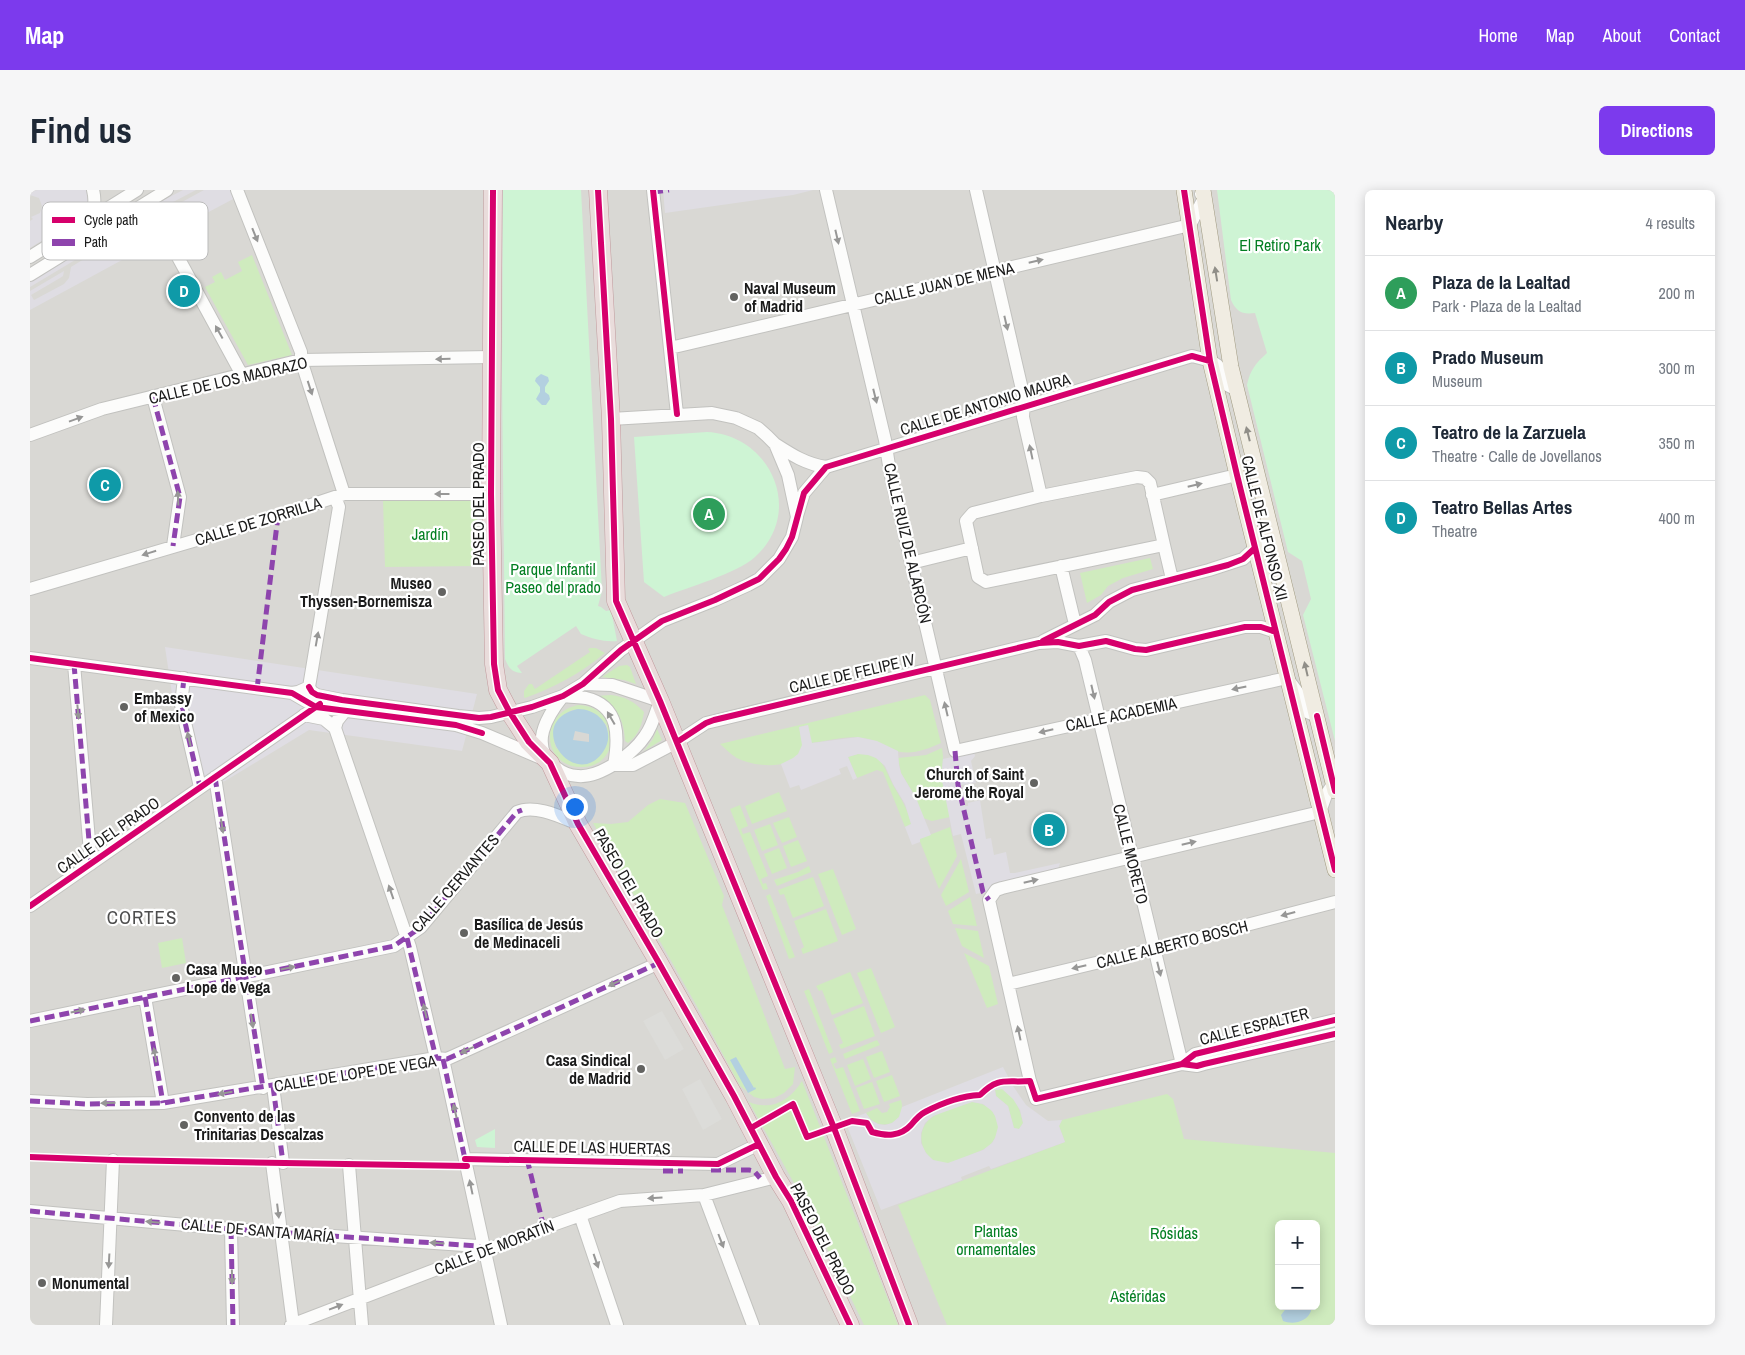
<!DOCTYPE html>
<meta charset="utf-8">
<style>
body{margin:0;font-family:"Archivo Narrow",sans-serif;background:#f6f6f7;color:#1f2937}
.controls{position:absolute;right:15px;bottom:15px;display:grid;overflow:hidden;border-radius:8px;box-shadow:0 2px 12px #0003}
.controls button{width:45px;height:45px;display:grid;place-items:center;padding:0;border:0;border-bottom:1px solid #e0e1e3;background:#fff;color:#1f2937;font:25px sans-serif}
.you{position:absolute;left:544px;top:616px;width:18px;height:18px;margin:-12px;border:4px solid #fff;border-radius:50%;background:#1a73e8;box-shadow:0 0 0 8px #1a73e833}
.badge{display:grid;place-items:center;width:32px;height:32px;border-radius:50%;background:#7c3aed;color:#fff;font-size:16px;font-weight:700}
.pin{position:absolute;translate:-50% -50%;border:2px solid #fff;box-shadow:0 1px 5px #0006}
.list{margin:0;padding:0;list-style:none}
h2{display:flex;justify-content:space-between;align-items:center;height:65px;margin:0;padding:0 20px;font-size:21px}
h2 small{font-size:16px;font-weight:400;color:#747a83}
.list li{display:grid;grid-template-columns:32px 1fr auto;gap:15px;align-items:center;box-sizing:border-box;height:75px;padding:0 20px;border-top:1px solid #e0e1e3}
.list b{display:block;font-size:19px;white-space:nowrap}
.list p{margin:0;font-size:16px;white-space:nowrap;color:#747a83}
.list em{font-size:16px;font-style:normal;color:#747a83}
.map{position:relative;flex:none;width:1305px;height:1135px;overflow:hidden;border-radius:8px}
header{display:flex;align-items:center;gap:30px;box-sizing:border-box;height:70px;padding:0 25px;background:#7c3aed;color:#fff}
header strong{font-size:24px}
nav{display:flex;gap:28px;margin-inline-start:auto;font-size:18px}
.intro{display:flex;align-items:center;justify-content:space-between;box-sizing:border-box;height:120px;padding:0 30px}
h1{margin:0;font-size:35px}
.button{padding:12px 22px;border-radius:8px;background:#7c3aed;color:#fff;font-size:18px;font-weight:700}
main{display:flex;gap:30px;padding:0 30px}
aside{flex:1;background:#fff;border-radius:8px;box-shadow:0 2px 12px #0003}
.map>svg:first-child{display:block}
</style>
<header>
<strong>Map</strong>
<nav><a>Home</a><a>Map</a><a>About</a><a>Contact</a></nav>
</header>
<div class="intro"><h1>Find us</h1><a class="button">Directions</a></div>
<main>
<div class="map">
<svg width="1305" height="1135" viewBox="0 0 1305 1135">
<rect width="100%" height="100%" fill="#eae9e2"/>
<path fill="#d9d8d4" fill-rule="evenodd" d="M0,0H1305V1135H0ZM1249,1034H1286V1116H1249Z"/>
<path fill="#cfebbe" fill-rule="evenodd" d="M222,65L262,165L218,175L175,97L185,92L182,87L191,82L195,90L212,81L208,72Z
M353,310H447V376L355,377Z
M1120,368L1123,379L1093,388L1078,396L1071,405L1057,413L1050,383Z
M560,458H566L575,463C551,483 525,497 495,508L494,507V501L499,494H502L505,499L560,462L558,459Z
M597,475L600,477L606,494L594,490L572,487L589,476Z
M581,505C595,507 604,511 614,522C612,534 609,545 598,553L595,551C594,528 587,518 567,506Z
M895,505L900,510L911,553C895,560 878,567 861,559C851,554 843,549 832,548C816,545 798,551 781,553L778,535L769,537C770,543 773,551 772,557C765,581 726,577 709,569C702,566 696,559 690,554Z
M548,515C592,516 592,577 552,577C513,578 507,524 548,515ZM542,520L576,534C581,550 575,565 560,572L526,558C520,542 527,528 542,520Z
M627,539L632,550L614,561L623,549Z
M912,558L913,566L912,590L920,625V627L902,631L893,628L886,608L871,583L868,568L896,565Z
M828,564C852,563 854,577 863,595C871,609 878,619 881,634L875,637L853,582L847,580L827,588L818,567Z
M749,602L757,621L722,634L715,616Z
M630,609L655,613L694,706L692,715L755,879L765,877L763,894L754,903L744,908L732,909L724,907L710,896L669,820L563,633L581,634L598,632L618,615Z
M710,615L718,636L711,639L713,644L720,642L738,686L731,689L733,694L736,693L738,699L733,700L700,619Z
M759,627L767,647L752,653L743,633Z
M740,634L748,655L732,661L724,640Z
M920,637L927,666L909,699L889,649Z
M768,650L777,671L761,677L753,656Z
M749,658L757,678L742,684L734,664Z
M931,669L939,702L916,716L911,705Z
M779,676L781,682L747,696L744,690L768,682Z
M803,679L826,739L812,745L788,684Z
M783,687L794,716L763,728L754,704L750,705L748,700Z
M740,704L765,767L759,769L736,706Z
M940,707L947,736L923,734L918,721Z
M796,719L808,751L773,764L771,759L774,757L764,731Z
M925,738L948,741L954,768L932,756Z
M152,748L156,773L132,778L128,753Z
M934,763L959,776L968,814L957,818Z
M841,778L865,837L851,843L827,783Z
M820,782L833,813L802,825L792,800L789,801L786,796Z
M779,799L803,862L799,864L774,801Z
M834,816L845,846L811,859L809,855L813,853L803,829Z
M847,850L850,855L815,869L813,864Z
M852,861L860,882L844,888L836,867Z
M805,867L807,872L803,874L806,879L813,877L830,921L822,924L800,869Z
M833,869L841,889L825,896L817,875Z
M862,885L870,906L854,912L846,891Z
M772,891L868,1135H834L775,1013L719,912C741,921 760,911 772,891Z
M842,892L850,914L834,919L826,898Z
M972,899C985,906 990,919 993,933L989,939L984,938L978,916L966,906L965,900Z
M1137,904L1143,909L1154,949L1305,963V1135H917L868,1015L1035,952L1029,936L1032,930ZM1249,1034H1286V1116H1249Z
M871,910C878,933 848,945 836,923L847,918L852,923L857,922L860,917L859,914Z
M942,912C957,913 969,923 968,939C966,952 957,959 945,963C937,966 926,972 917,973C895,975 884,947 897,932C904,923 931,914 942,912Z"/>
<path fill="#cef4d4" d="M473,0H551L572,401L568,416L571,417L576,421L581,420L587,451C574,452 563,449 551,444L546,436L487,476L492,483C481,482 479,478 475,469L472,186Z
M1187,0H1305V551L1273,425L1281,409L1272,371L1258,362L1217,195C1220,180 1226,173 1237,163L1225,123C1212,125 1206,121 1201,110Z
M677,242C741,245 775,322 725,367C706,384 658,397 634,407L614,392L604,247Z
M465,939V958L447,957L445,950Z"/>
<path fill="#dcdcd9" d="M632,821L654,859L635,870L613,831Z
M670,889L692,929L673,940L652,899Z"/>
<path fill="#dfdde3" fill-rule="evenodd" d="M0,0H57L59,4L58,18L52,26L0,58V31L3,29L1,27L10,23L12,16L9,8L0,5Z
M153,0H166L126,21V15L128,13Z
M174,0H204L207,7L154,35L149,40L148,46H143L128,25Z
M633,0H783L763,5L635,23Z
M116,21L120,25L0,97V91Z
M123,27L136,51H127L0,120V101L34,81L33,86L30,88L1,105L4,110L34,94L39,88L41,77Z
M135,457L447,504L432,561L279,540L195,591L170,597L162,591L142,504Z
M778,535L782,553L828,547L847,551L868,561L869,575L871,583L886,608L901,645L890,649V652L882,655L875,637L881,634L875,614L863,594L855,576L846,568L838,565L828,564L818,567L827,588L823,590L817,576L809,579L811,584L771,600L769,595L760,598L751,574L763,568L768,564L772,555L769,537Z
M944,562L945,566L941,571L946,593L930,595L935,616H938V613L950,610L956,649L961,648L964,665L976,662L980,683H985L1030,673L1028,679L957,704L956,702L946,704L931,644L923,646L912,590V578L913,569Z
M973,877L983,896L996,915L1018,931L1032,930L1029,936L1035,952L961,979L959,976L931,987L932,990L851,1020L815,931L836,923L841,930L848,934L855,935L862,933L869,927L872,917ZM972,899L983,909L990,920L993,933L989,939L984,938L978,916L966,906L965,900ZM942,912L953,914L962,921L965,926L968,937L965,948L962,953L953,960L918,973L903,970L896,963L891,953V943L895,933L903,926Z"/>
<path fill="#b3d0e0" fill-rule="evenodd" d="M511,184L518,187L519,191L515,197V202L519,205L520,209L516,215H512L506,209L510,202V197L505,191L506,188Z
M548,519C571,519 587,542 573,562C544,603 492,531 548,519ZM545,541L559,544V552L543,550Z
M706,867L724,898L725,897L726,899L718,903L700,870Z
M1258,1116H1281V1121C1277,1132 1263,1135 1253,1131L1251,1125Z"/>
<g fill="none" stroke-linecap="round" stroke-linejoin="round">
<g stroke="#c2c2bf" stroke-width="14">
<path id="minor" d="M207,0L271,162V170L314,304
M623,0L647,224
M796,0L855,250L860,282L925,561L1257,488L1274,511L1277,522L1287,526
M946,0L994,208L993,227L1011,306
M118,12L212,185
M58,31C64,20 66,12 63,0
M0,67L107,0
M0,85L137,0
M640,158L1160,35L1174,8L1171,4
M123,207L150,307L143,356
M0,245L72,219L271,170L462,167
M745,254C762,265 776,274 796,277L1162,166C1184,172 1191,171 1197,195L1207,200
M1107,287L1115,288L1120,293L1134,355L956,392L948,387L936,331L943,323L1011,306Z
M1122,305L1207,285
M767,326L774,303L796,277
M1134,355L1142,389
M881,373L942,358
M1031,376L1045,434
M0,399L248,326L314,304H461
M1013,451L1065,425L1079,412L1102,400L1179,380L1213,369L1225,358L1241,337
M1049,456L1055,470L1152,874
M0,468L262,503L268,502L279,497
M44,474L61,674
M154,488L151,515L170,597
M279,497L282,502L287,505L312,510L428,526L449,528L461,527L502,517L533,506L553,494L591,460L632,431L685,410L718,395L729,389L749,369L762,347L767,327L758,285L745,254L737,246L728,238L706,228L682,223L581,229
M279,497L309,317L305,307
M262,503L286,517L426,535L452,543L511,568
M533,506C517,526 499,555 524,576C531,582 539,586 548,586C570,588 603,564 615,546C622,537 626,522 630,511L582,495L553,494
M533,506C540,507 549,507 556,508C590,516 589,547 584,575
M315,521L307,531L305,538L380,757L406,868
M274,525L294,529L305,538
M584,575H603L647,552L676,533L1009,453L1028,452L1049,456L1076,451L1105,459L1116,460L1215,437H1231L1246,442
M185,587L233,898
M1303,594L1296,605L1290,622L972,698L966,700L959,710L1000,891L1006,909L1152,874L1167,876L1174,874L1305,844
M0,716L292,513L304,510
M978,794L1124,759L1305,712
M115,807L133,913
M0,831L364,756L391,737L487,622C505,614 531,627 548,634
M413,869L471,1135
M1152,874L1165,864L1305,830
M243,896L253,973
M0,911L57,914L133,913L406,868L417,869L629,773
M435,969L688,974L729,954
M242,973L263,1134
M319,975L332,1135
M674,1005L723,1135
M0,1021L201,1039L448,1056L454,1060
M550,1025L587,1135
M201,1039L203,1135
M76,1135L83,970
M261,1135L514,1038L590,1011L674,1005L746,987"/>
</g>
<g stroke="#a09a80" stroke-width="16">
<path id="major" d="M1154,0L1180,171L1207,285L1305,680
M1173,0L1201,177L1305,601"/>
</g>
<g stroke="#c19a9d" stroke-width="19">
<path id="highway" d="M463,0L461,304L464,474L468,500L479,521L499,552L520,573L548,634L629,773L704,906L746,987L761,1011L820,1135
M568,0L581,229L586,411L630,511L804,938L879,1135"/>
</g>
<use href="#minor" stroke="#fcfcfb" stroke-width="12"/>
<use href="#major" stroke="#f0ece2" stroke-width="15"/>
<use href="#highway" stroke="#e9dcdb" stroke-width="18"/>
<path stroke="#8e44ad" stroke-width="5" stroke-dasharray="10 5" stroke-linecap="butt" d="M623,2L639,0
M123,207L150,307L143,356
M44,474L61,674
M154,488L151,515L170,597
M227,499L248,326
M925,561L928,595L953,702L959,710
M185,587L233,898
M377,748L406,868
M115,807L133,913
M0,831L364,756L391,737L481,629L487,622L492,620
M413,869L435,969H440
M243,896L253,973
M0,911L57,914L133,913L406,868L417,869L629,773
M497,969L514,1038
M681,980H719L724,981L730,988
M633,981H653
M0,1021L201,1039L448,1056L454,1060
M201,1039L203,1135"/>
<g stroke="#fff" stroke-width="9">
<path id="cycleway" d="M463,0L461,304L464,474L468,500L479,521L499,552L520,573L548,634L629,773L704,906L746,987L761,1011L820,1135
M568,0L581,229L586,411L630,511L804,938L879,1135
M623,0L647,224
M1154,0L1180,171L1207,285L1305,680
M1013,451L1065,425L1079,412L1102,400L1198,375L1213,369L1225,358
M0,468L262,503L286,517L426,535L452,543
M279,497L282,502L287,505L312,510L449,528L461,527L502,517L533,506L553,494L591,460L632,431L685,410L729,389L749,369L756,359L762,347L774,303L796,277L1155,168L1162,166L1180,171
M1287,526L1305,601
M647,552L676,533L684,530L1009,453L1028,452L1049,456L1076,451L1105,459L1116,460L1215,437H1231L1246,442
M0,716L290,514
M1152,874L1165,864L1305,830
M721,938L763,914L777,947L822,931L837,933L842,942C856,946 870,947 881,935C885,930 889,925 895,922C912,913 931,906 950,905C969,886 976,893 1000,891L1006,909L1152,874L1167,876L1174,874L1305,844
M0,967L83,970L437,976
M435,969L688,974L729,954"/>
</g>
<use href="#cycleway" stroke="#d6006c" stroke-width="6"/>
</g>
<defs><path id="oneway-solid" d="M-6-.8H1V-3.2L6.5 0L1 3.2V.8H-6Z" transform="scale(1.25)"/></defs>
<g fill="#979796">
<use href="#oneway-solid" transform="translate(225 45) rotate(68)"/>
<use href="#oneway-solid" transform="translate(807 47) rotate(77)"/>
<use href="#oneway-solid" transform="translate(1006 71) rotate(-13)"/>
<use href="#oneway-solid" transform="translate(976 133) rotate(77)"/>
<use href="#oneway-solid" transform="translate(189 142) rotate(-119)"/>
<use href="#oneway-solid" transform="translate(413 169) rotate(179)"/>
<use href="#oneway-solid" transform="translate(280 198) rotate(72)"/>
<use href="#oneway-solid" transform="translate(845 206) rotate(76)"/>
<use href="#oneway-solid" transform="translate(46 229) rotate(-20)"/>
<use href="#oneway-solid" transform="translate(1001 262) rotate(-102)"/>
<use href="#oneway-solid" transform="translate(1165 295) rotate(-13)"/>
<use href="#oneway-solid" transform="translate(412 304) rotate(-180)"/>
<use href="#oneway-solid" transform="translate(148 308) rotate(-93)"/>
<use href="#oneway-solid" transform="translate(119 363) rotate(163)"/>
<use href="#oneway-solid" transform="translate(287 449) rotate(-80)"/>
<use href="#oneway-solid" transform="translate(1209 498) rotate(168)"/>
<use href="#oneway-solid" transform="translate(1063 502) rotate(77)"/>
<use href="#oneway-solid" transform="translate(916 519) rotate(-103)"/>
<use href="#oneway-solid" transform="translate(48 522) rotate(85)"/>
<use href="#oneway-solid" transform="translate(581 528) rotate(-120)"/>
<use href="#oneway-solid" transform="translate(1016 541) rotate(167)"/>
<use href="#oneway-solid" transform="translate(159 549) rotate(-103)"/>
<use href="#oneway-solid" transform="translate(192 636) rotate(81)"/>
<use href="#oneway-solid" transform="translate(1159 653) rotate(-13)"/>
<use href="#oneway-solid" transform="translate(1001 691) rotate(-13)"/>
<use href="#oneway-solid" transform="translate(361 702) rotate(-109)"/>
<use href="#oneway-solid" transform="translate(1258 724) rotate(165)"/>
<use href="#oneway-solid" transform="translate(1049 777) rotate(167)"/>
<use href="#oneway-solid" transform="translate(258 778) rotate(-12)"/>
<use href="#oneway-solid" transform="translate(1129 779) rotate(76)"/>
<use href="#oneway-solid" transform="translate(585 793) rotate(155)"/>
<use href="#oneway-solid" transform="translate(48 821) rotate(-12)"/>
<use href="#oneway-solid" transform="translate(395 821) rotate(-103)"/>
<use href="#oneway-solid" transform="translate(222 831) rotate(81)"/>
<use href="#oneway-solid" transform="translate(989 843) rotate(-102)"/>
<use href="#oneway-solid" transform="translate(437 860) rotate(155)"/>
<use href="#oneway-solid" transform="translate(125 865) rotate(-100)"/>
<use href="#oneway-solid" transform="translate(195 903) rotate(171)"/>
<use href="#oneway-solid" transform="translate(78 913) rotate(179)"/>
<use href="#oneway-solid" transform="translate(425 921) rotate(-103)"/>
<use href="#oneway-solid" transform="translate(441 997) rotate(-102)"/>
<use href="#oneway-solid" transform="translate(625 1008) rotate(176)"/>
<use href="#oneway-solid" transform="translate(248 1021) rotate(83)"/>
<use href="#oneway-solid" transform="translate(123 1032) rotate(-175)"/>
<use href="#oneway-solid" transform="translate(691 1051) rotate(69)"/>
<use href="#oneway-solid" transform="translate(407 1053) rotate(-176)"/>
<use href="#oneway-solid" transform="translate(79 1071) rotate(93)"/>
<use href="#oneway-solid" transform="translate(566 1071) rotate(71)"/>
<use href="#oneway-solid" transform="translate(202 1087) rotate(89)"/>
<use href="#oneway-solid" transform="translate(306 1117) rotate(-21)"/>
</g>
<g fill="#908e88">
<use href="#oneway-solid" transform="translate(1186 84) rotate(-99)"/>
<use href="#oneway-solid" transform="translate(1218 244) rotate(-104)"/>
<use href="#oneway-solid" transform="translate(1276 479) rotate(-103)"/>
</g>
<g fill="#636361" stroke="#fff" stroke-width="2">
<circle cx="704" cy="107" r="5"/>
<circle cx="412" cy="402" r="5"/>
<circle cx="94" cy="517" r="5"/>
<circle cx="1004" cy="593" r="5"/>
<circle cx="434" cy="743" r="5"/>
<circle cx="146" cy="788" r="5"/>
<circle cx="611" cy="879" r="5"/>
<circle cx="154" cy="935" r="5"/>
<circle cx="12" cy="1093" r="5"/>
</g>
<g text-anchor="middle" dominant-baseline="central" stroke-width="4.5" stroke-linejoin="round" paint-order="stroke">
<g font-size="16" fill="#037f22" stroke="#fff">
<text x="1250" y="55">El Retiro Park</text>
<text x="400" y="344">Jardín</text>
<text x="523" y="379">Parque Infantil<tspan x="523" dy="18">Paseo del prado</tspan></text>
<text x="966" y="1041">Plantas<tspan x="966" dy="18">ornamentales</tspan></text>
<text x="1144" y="1043">Rósidas</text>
<text x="1108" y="1106">Astéridas</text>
</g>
<g font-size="16" fill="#1b1b1b" stroke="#fff">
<text transform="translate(914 93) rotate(-13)">CALLE JUAN DE MENA</text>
<text transform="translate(198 190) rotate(-13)">CALLE DE LOS MADRAZO</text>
<text transform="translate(955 214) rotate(-17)">CALLE DE ANTONIO MAURA</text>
<text transform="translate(448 314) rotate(-90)">PASEO DEL PRADO</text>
<text transform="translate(228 331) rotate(-17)">CALLE DE ZORRILLA</text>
<text transform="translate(1235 338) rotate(76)">CALLE DE ALFONSO XII</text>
<text transform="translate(878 353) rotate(77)">CALLE RUIZ DE ALARCÓN</text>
<text transform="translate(822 483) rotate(-13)">CALLE DE FELIPE IV</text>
<text transform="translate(1091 524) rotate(-12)">CALLE ACADEMIA</text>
<text transform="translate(78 645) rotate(-35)">CALLE DEL PRADO</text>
<text transform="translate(1101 664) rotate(76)">CALLE MORETO</text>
<text transform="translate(425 693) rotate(-49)">CALLE CERVANTES</text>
<text transform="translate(599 693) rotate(60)">PASEO DEL PRADO</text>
<text transform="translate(1142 754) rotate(-14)">CALLE ALBERTO BOSCH</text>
<text transform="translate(1224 836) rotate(-14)">CALLE ESPALTER</text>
<text transform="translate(325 883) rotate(-9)">CALLE DE LOPE DE VEGA</text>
<text transform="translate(562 957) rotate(1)">CALLE DE LAS HUERTAS</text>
<text transform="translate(228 1040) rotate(5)">CALLE DE SANTA MARÍA</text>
<text transform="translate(793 1049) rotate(63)">PASEO DEL PRADO</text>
<text transform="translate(464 1057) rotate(-21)">CALLE DE MORATÍN</text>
</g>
<g font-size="16" font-weight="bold" fill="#1b1b1b" stroke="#fff" text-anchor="start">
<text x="714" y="98">Naval Museum<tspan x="714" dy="18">of Madrid</tspan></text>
<text x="402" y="393" text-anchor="end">Museo<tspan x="402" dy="18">Thyssen-Bornemisza</tspan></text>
<text x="104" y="508">Embassy<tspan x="104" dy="18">of Mexico</tspan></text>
<text x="994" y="584" text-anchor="end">Church of Saint<tspan x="994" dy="18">Jerome the Royal</tspan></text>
<text x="444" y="734">Basílica de Jesús<tspan x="444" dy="18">de Medinaceli</tspan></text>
<text x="156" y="779">Casa Museo<tspan x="156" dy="18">Lope de Vega</tspan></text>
<text x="601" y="870" text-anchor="end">Casa Sindical<tspan x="601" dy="18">de Madrid</tspan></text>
<text x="164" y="926">Convento de las<tspan x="164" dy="18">Trinitarias Descalzas</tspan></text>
<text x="22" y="1093">Monumental</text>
</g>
<g font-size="19" letter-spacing="1" fill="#4e4e4e" stroke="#fff">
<text x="112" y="727">CORTES</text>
</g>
</g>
<rect x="12" y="12" width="166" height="58" rx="8" fill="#fff" stroke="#bbb" stroke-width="1"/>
<rect x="22" y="27" width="23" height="6" fill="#d6006c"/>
<rect x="22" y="49" width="23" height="7" fill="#8e44ad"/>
<g font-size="14" fill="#1b1b1b">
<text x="54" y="35">Cycle path</text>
<text x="54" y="57">Path</text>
</g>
</svg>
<div class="controls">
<button>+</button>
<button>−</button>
</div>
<div class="you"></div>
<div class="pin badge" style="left:679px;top:324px;background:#2e9e5b">A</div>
<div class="pin badge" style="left:1019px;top:640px;background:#0f9aa8">B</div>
<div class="pin badge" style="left:75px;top:295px;background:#0f9aa8">C</div>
<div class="pin badge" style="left:154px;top:101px;background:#0f9aa8">D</div>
</div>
<aside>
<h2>Nearby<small>4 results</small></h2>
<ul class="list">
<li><span class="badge" style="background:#2e9e5b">A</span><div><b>Plaza de la Lealtad</b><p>Park · Plaza de la Lealtad</p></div><em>200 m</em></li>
<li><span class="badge" style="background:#0f9aa8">B</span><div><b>Prado Museum</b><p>Museum</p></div><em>300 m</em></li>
<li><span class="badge" style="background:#0f9aa8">C</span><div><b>Teatro de la Zarzuela</b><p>Theatre · Calle de Jovellanos</p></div><em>350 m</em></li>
<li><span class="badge" style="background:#0f9aa8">D</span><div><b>Teatro Bellas Artes</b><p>Theatre</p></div><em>400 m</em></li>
</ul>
</aside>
</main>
